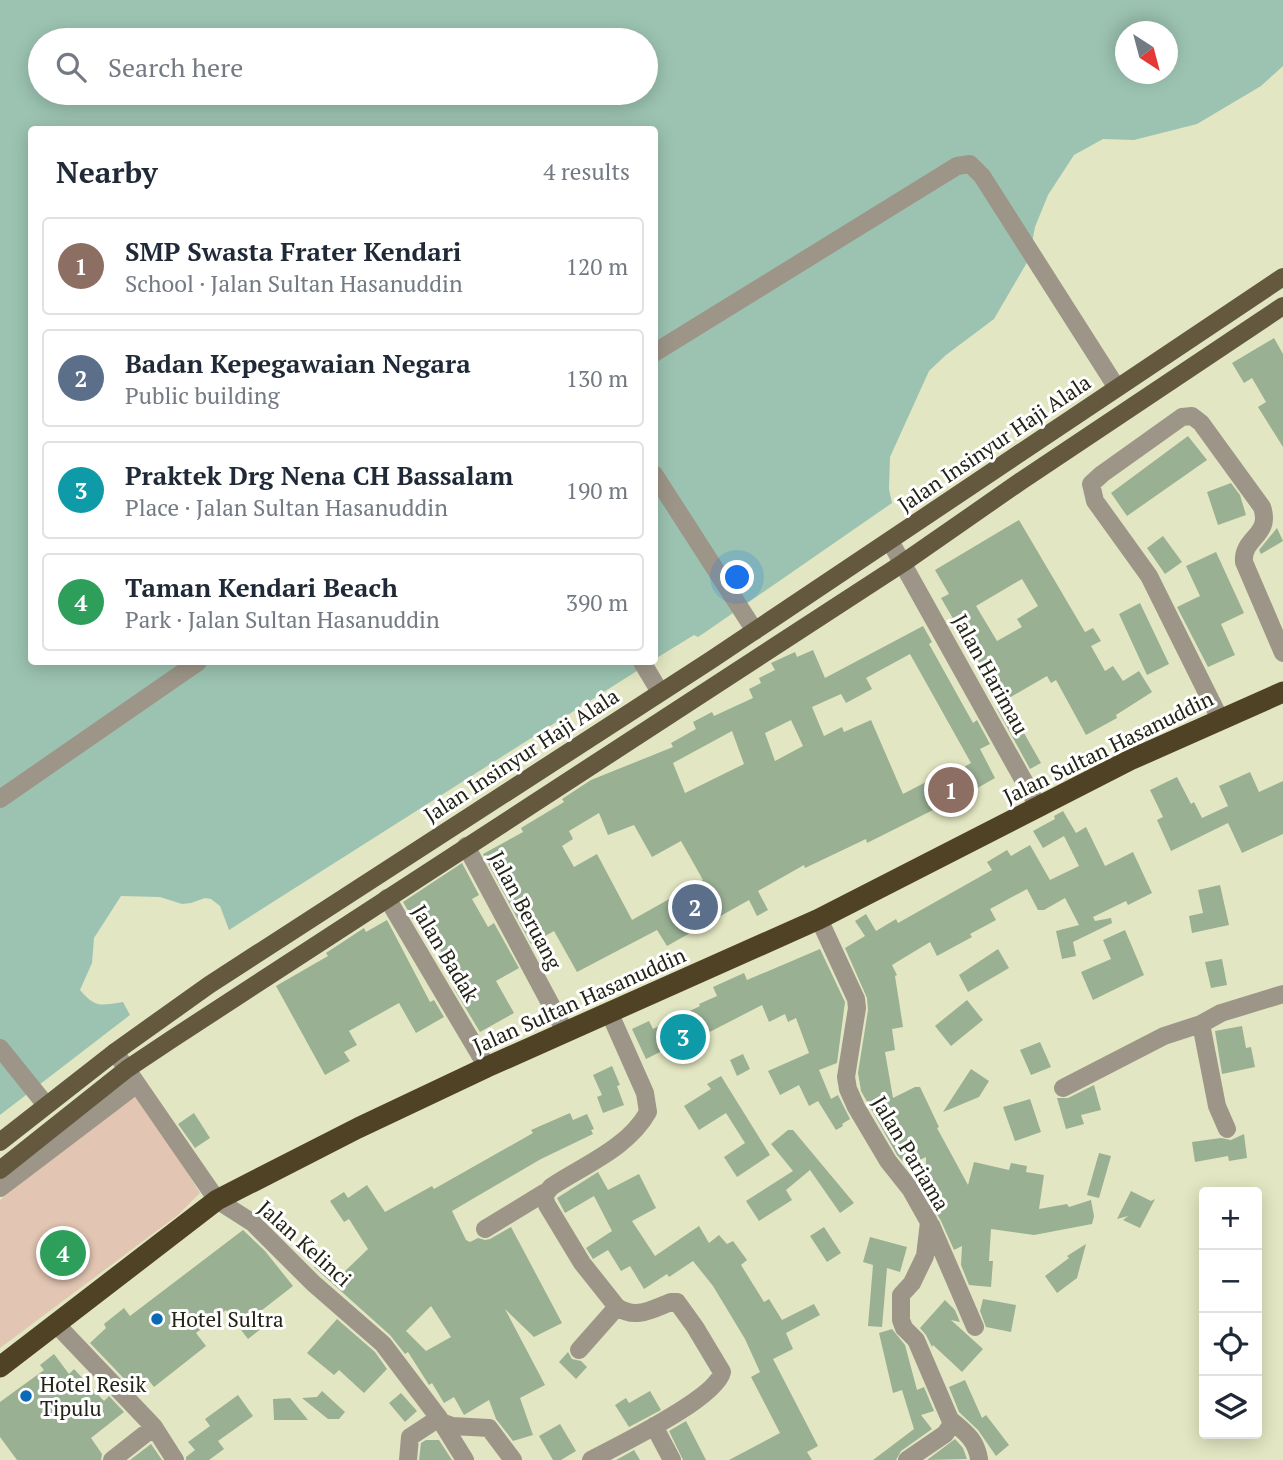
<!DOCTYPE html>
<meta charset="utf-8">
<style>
body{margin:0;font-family:"PT Serif",serif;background:#f6f6f7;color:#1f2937}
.controls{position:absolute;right:21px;bottom:21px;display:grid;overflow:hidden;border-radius:7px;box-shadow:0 4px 18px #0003}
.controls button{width:63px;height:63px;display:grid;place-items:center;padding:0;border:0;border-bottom:2px solid #e0e1e3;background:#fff;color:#1f2937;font:35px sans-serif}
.compass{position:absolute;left:1115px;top:21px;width:63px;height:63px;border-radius:50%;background:#fff;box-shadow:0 4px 18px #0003;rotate:144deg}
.you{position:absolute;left:738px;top:578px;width:24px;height:24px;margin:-18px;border:5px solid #fff;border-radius:50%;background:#1a73e8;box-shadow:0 0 0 10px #1a73e833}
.badge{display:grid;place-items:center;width:46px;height:46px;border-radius:50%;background:#0b8043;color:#fff;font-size:23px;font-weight:700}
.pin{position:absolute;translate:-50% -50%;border:4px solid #fff;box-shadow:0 2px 7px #0006}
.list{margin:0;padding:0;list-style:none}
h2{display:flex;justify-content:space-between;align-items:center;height:91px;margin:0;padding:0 28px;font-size:30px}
h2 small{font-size:23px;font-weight:400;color:#747a83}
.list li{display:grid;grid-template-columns:46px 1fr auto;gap:21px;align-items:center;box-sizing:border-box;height:98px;margin:0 14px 14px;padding:0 14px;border:2px solid #e0e1e3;border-radius:7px}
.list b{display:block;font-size:26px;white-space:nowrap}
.list p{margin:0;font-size:23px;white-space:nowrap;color:#747a83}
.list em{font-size:23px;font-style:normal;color:#747a83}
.icon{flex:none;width:38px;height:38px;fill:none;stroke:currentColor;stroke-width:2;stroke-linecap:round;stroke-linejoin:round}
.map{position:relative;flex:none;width:1283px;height:1460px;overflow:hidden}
.search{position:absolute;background:#fff;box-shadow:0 4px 18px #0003;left:28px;top:28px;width:630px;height:77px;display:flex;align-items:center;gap:18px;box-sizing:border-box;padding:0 24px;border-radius:38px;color:#747a83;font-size:26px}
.panel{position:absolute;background:#fff;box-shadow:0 4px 18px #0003;left:28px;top:126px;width:630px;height:539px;border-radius:7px}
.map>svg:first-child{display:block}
</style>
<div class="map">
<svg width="1283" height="1460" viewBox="0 0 1283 1460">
<rect width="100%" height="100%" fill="#e3e6c2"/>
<path fill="#e2c5b2" d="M135,1089L200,1193L178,1215L0,1348V1200L72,1143Z"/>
<path fill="#9cc3b2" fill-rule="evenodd" d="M0,0H1283V66L1261,86L1197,124L1134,140L1103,139L1074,155L1048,195L1035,227L1029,259L994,319L946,355L929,371L890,457L889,489L892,503L707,631L698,637L694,635L655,659L654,130H32V662H651L229,930L220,906L211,899L205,898L191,903L182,904L160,897L121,896L94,938L92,963L80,990C96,1009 102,1005 123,1002L130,1015L0,1115ZM1126,32H1168V74H1126ZM40,40H646V93H40Z"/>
<path fill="#99b093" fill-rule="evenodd" d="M1274,338L1283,354V447L1258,407L1266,402L1252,378L1244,383L1232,363Z
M1188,436L1207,460L1127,516L1111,493Z
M1231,483L1240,495L1246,515L1218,525L1207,492Z
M1019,520L1085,632L1093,628L1101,641L1091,646L1105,671L1113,666L1123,681L1139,671L1152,692L1116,715L1117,718L1086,735L1056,680L1051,683L1047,676L1002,702L941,598L949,594L935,570ZM1022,579L1038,606L1017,619L1022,627L997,641L976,606Z
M1277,528L1283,541L1261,554L1259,550Z
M1163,536L1182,562L1165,574L1147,548Z
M1216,552L1244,613L1221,624L1235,655L1208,667L1177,607L1200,596L1186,566Z
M1140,603L1169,664L1147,675L1119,614Z
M923,626L932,642L929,644L973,723L977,720L990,744L980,749L995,778L942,808L941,806L867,843L866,839L805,868L804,865L758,891L768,910L757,916L749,900L667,946L657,930L577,972L554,931L531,944L483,854L523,832L521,828L564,802L562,799L591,780L673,747L671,743L696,729L693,722L712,712L714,716L753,698L749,689L761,683L759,678L775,670L771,663L795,652L797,657L813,650L825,678ZM910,654L971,763L962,768L964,771L929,789L926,782L903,794L871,720L844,732L842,727L824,736L812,707L841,694L846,703L872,689L866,678ZM791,720L803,746L775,761L765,733ZM732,731L744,764L685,793L673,763ZM599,813L608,835L634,825L652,857L681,841L703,880L632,920L597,854L574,867L562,846L573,839L569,831Z
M1007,703L1041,763L1030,769L997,709Z
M1250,772L1259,792L1283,781V834L1242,853L1228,823L1171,851L1157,820L1163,817L1150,790L1177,777L1191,804L1194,802L1202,818L1228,806L1219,786Z
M1063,811L1076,833L1086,827L1105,866L1133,852L1152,893L1128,905L1126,901L1093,917L1095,921L1111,918L1112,923L1073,942L1076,956L1062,959L1056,931L1079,925L1065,898L1044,910H1038L1027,889L990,909L996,920L970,934L972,937L937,956L930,942L892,965L897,975L895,976L903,1027L892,1029L895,1050L885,1052L893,1098L915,1087H920L939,1127L937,1128L968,1185L974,1162L1009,1170L1011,1163L1027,1166L1026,1172L1044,1175L1039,1209L1067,1204L1069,1207L1091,1200L1094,1216L1092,1224L1034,1235L991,1229L989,1261H993L991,1287L969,1285L961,1265L962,1246L954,1250L941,1221L926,1194V1157L907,1166L897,1155L861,1091L858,1073L868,1010L867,998L845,948L865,936L855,921L866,914L876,931L896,919L898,923L992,870L987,862L1007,850L1011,856L1030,845L1050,880L1079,866L1064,836L1043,848L1033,831L1055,819L1054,816Z
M462,863L479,895L472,899L488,927L494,923L519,968L496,981L514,1013L480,1032L454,989L460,985L440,950L437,951L421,924L417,926L403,902Z
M1220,885L1229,925L1192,933L1189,916L1203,913L1198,890Z
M387,920L430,1002L434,1000L444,1017L416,1033L399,1003L349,1031L357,1045L344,1052L350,1061L325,1075L276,986L328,956L326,953L364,928L366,932Z
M1125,930L1144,975L1093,1000L1081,972L1111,959L1103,940Z
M820,949L845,1002L837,1063L819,1070L831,1099L838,1095L850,1119L842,1124L843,1126L836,1130L818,1101L809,1106L799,1085L780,1095L768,1071L809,1053L796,1018L788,1022L785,1014L769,1022L762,1005L698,1038L703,1050L679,1061L672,1046L646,1059L632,1029L649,1021L653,1029L700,1006L699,1004L717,996L713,987L744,973L747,980Z
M998,949L1009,968L968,992L959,975Z
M1222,959L1227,985L1211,988L1205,962Z
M967,1000L983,1020L951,1046L935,1026Z
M1242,1026L1246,1048L1251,1047L1255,1067L1222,1074L1215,1031Z
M1040,1042L1051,1067L1031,1075L1020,1050Z
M743,1054L750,1069L737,1076L730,1060Z
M612,1066L620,1085L617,1086L624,1105L603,1113L597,1097L602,1095L593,1075Z
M971,1069L989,1081L979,1097L943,1112Z
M721,1076L770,1155L737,1177L724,1157L745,1143L726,1113L699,1130L684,1106L711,1089L707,1084Z
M1094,1085L1101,1110L1081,1115L1084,1124L1066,1129L1057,1098H1068Z
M1030,1099L1041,1132L1015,1141L1003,1107Z
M194,1113L210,1138L195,1148L178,1124Z
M570,1113L573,1120L587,1114L594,1129L591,1130L593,1134L541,1159L452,1211L466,1240L470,1242L478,1238L485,1240L490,1239L511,1227L562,1323L534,1337L505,1309L545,1385L520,1398L533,1435L513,1441L496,1419L489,1400L464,1415L454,1397L444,1403L432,1383L429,1385L408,1352L405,1354L390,1335L314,1267L324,1256L343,1273L368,1249L349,1219L344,1222L330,1201L344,1192L348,1198L367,1185L385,1212L432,1186L434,1189L533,1133L531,1130ZM431,1306L451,1337L426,1351L406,1331Z
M788,1130H793L854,1203L840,1213L810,1170L786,1190L792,1200L759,1221L746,1201L793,1171L771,1144Z
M1244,1134L1247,1158L1229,1161L1228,1156L1195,1162L1192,1142L1221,1138L1231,1140Z
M1099,1153L1111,1156L1099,1198L1087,1195Z
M598,1172L608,1190L639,1174L656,1208L632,1221L655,1256L699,1226L709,1243L719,1235L727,1244L733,1241L747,1260L741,1265L764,1302L769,1299L782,1320L814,1304L820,1315L786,1333L793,1349L773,1359L818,1446L807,1452L812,1460H729L780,1433L751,1377L760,1372L745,1339L713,1286L693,1261L669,1277L667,1274L644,1289L630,1266L621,1271L608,1250L593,1259L586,1248L612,1231L594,1196L565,1213L557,1198Z
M1131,1191L1151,1201L1155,1199L1140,1228L1123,1220L1128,1216L1117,1219Z
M824,1227L841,1253L827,1262L810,1236Z
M243,1230L265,1251L293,1286L257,1314L266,1325L248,1339L226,1310L196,1333L206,1346L154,1387L146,1377L134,1389L90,1343L106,1328L104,1324L124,1308L130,1316Z
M870,1237L907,1247L900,1272L887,1268L882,1327L868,1326L873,1265L863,1262Z
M1086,1244L1077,1278L1057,1293L1045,1276L1069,1258L1067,1256Z
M983,1299L1016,1305L1011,1332L986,1327L980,1311Z
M945,1300L955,1310L960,1322L951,1320L983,1349L962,1372L933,1345L932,1347L926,1335L920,1328Z
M337,1319L375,1352L387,1369L364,1393L339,1370L334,1375L307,1353Z
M892,1329L905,1345L917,1390L924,1387L934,1411L921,1415L932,1429L901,1451L896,1460H873L914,1429L902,1390L893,1393L879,1333Z
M568,1352L572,1359L581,1361L587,1367L576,1379L559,1362Z
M54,1354L69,1374L74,1369L104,1401L109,1396L124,1412L91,1438L102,1454L101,1460H17L0,1437V1402L44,1370L40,1365Z
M965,1380L982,1418L986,1415L1009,1445L996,1456L978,1430L959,1412L949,1387Z
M322,1391L345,1412L339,1419H328L302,1398L317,1397Z
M650,1391L661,1410L629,1427L615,1405L626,1398L629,1403Z
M401,1393L417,1411L405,1422L389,1403Z
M238,1395L253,1416L218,1441L224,1449L209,1460H186V1457L195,1450L188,1442L210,1426L205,1419Z
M290,1398L308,1420H274L273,1399Z
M686,1421L706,1460H683L669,1431Z
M560,1424L576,1451L561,1460H553L539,1436Z
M955,1439L963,1448L967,1459L927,1460Z
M426,1440H439L452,1460H419L421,1443Z
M151,1444L162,1460H130Z
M634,1450L640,1460H616L627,1454Z"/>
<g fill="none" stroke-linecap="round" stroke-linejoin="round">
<path stroke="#9d9688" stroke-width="18" d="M654,353L957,166L970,164L982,176L1117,388
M654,474L755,631
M890,541L1039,808
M642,662L660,692
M1220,719L1149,576L1095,501L1091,484L1102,474L1182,417L1192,416L1201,423L1262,507C1272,536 1242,537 1244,562L1283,653
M0,799L198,662
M466,846L566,1033
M387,898L487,1067
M819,919L856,999L857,1008L846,1077L848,1089L856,1107L888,1161L911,1190L929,1222L925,1256L912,1283L901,1295V1320L904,1328L916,1340L952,1424L945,1434L907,1460
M1201,1024L1217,1106L1227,1129
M0,1048L46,1105
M115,1052L217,1200L253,1223L313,1283L383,1344L439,1418L465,1460
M1063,1088L1164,1036L1201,1024L1221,1013L1283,994
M0,1188L137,1084
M931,1225L975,1327
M485,1229L544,1193
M55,1323L154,1427L175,1460
M579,1350L617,1307
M952,1421C966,1433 976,1440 979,1459
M441,1422L452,1426L489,1428L513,1460
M654,1426L672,1460
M112,1460L154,1427
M408,1460L410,1437L439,1418
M591,1460C617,1446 716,1399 722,1372L695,1327L677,1302H671C652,1309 636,1320 617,1307L582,1263L547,1205L544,1196L551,1187C584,1165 628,1148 648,1112L645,1093L610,1014"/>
<path stroke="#64583f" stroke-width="18" d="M0,1142L115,1052L209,985L711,660L1283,277
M0,1170L127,1069L172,1039L903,563L1021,481L1283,306"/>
<path stroke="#504225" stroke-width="21" d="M0,1367L217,1200L358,1128L487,1067L819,919L1130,760L1283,692"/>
</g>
<g fill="#0b6ab7" stroke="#fff" stroke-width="2.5">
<circle cx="157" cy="1319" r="7"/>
<circle cx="26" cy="1396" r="7"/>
</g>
<g text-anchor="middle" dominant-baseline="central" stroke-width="6" stroke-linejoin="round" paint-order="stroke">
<g font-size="21" fill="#232416" stroke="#fff">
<text transform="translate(994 443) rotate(-34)">Jalan Insinyur Haji Alala</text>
<text transform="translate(991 674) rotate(61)">Jalan Harimau</text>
<text transform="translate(1108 747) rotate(-26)">Jalan Sultan Hasanuddin</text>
<text transform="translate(521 755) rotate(-33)">Jalan Insinyur Haji Alala</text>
<text transform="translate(526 910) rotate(62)">Jalan Beruang</text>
<text transform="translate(446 953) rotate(59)">Jalan Badak</text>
<text transform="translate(579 1000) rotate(-24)">Jalan Sultan Hasanuddin</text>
<text transform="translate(911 1153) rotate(59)">Jalan Pariama</text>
<text transform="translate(305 1243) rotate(42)">Jalan Kelinci</text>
</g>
<g font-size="21" fill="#232416" stroke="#fff" text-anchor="start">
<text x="171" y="1319">Hotel Sultra</text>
<text x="40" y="1384">Hotel Resik<tspan x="40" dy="24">Tipulu</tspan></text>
</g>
</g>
</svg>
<div class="controls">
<button>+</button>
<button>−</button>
<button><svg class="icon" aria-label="locate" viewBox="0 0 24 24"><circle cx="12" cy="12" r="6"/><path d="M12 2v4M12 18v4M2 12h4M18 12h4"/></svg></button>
<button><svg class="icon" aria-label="layers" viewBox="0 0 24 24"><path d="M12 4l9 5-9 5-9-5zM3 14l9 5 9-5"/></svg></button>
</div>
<svg class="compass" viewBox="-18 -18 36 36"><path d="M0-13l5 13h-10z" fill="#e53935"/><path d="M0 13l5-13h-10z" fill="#747a83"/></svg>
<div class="you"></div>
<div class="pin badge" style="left:951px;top:790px;background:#8d6e63">1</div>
<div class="pin badge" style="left:695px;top:907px;background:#5c6f8a">2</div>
<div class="pin badge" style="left:683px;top:1037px;background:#0f9aa8">3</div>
<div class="pin badge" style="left:63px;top:1253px;background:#2e9e5b">4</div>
<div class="search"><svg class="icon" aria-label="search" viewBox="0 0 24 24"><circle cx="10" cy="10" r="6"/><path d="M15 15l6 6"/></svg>Search here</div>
<section class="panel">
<h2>Nearby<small>4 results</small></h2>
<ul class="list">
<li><span class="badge" style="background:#8d6e63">1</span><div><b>SMP Swasta Frater Kendari</b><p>School · Jalan Sultan Hasanuddin</p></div><em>120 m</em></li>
<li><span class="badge" style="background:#5c6f8a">2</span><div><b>Badan Kepegawaian Negara</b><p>Public building</p></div><em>130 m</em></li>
<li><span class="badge" style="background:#0f9aa8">3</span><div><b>Praktek Drg Nena CH Bassalam</b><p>Place · Jalan Sultan Hasanuddin</p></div><em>190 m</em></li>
<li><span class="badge" style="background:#2e9e5b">4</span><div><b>Taman Kendari Beach</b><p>Park · Jalan Sultan Hasanuddin</p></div><em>390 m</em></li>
</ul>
</section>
</div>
